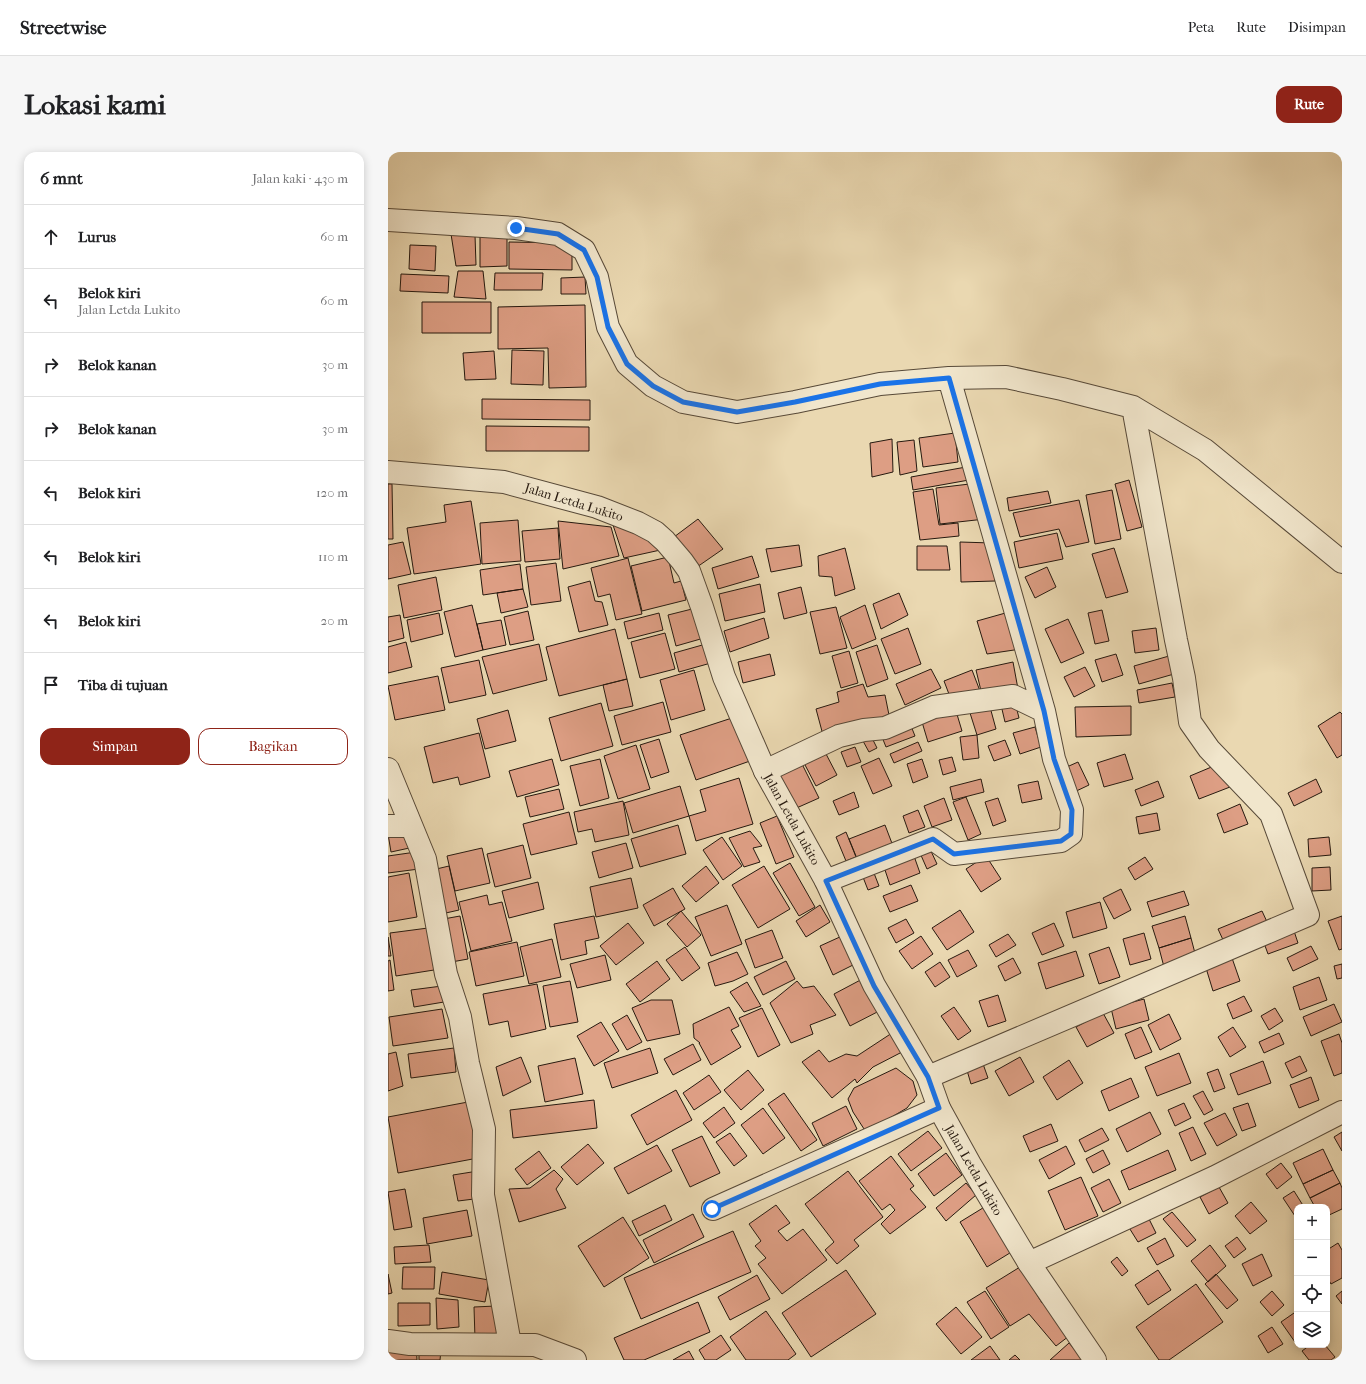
<!DOCTYPE html>
<html lang="id">
<meta charset="utf-8">
<style>
body{margin:0;font-family:"IM FELL French Canon",serif;background:#f6f6f6;color:#202124}
.controls{position:absolute;right:12px;bottom:12px;display:grid;overflow:hidden;border-radius:8px;box-shadow:0 2px 10px #0003}
.controls button{width:36px;height:36px;display:grid;place-items:center;padding:0;border:0;border-bottom:1px solid #e0e0e0;background:#fff;color:#202124;font:20px sans-serif}
.stop{position:absolute;width:12px;height:12px;margin:-9px;border:3px solid #1a73e8;border-radius:50%;background:#fff}
.stop.end{background:#1a73e8;border-color:#fff;box-shadow:0 1px 4px #0008}
.list{margin:0;padding:0;list-style:none}
h2{display:flex;justify-content:space-between;align-items:center;height:52px;margin:0;padding:0 16px;font-size:17px}
h2 small{font-size:13px;font-weight:400;color:#757577}
.list li{display:grid;grid-template-columns:26px 1fr auto;gap:12px;align-items:center;box-sizing:border-box;height:64px;padding:0 16px;border-top:1px solid #e0e0e0}
.list b{display:block;font-size:15px;white-space:nowrap}
.list p{margin:0;font-size:13px;white-space:nowrap;color:#757577}
.list em{font-size:13px;font-style:normal;color:#757577}
.actions{display:flex;gap:8px;padding:12px 16px}
.actions a{flex:1;padding:9px 0;border:1px solid #8f2418;border-radius:12px;text-align:center;font-size:14px;color:#8f2418}
.actions .main{background:#8f2418;color:#fff}
.icon{flex:none;width:22px;height:22px;fill:none;stroke:currentColor;stroke-width:2;stroke-linecap:round;stroke-linejoin:round}
.map{position:relative;flex:none;width:954px;height:1208px;overflow:hidden;border-radius:12px}
header{display:flex;align-items:center;gap:24px;box-sizing:border-box;height:56px;padding:0 20px;background:#fff;border-bottom:1px solid #e0e0e0}
header strong{font-size:19px}
nav{display:flex;gap:22px;margin-inline-start:auto;font-size:14px}
.intro{display:flex;align-items:center;justify-content:space-between;box-sizing:border-box;height:96px;padding:0 24px}
h1{margin:0;font-size:28px}
.button{padding:10px 18px;border-radius:12px;background:#8f2418;color:#fff;font-size:14px;font-weight:700}
main{display:flex;gap:24px;padding:0 24px}
aside{flex:1;background:#fff;border-radius:12px;box-shadow:0 2px 10px #0003}
.map>svg:first-child{display:block}
</style>
<header>
<strong>Streetwise</strong>
<nav><a>Peta</a><a>Rute</a><a>Disimpan</a></nav>
</header>
<div class="intro"><h1>Lokasi kami</h1><a class="button">Rute</a></div>
<main>
<aside>
<h2>6 mnt<small>Jalan kaki · 430 m</small></h2>
<ul class="list">
<li><svg class="icon" aria-label="ahead" viewBox="0 0 24 24"><path d="M12 20V5M6 11l6-6 6 6"/></svg><div><b>Lurus</b></div><em>60 m</em></li>
<li><svg class="icon" aria-label="left" viewBox="0 0 24 24"><path d="M17 20v-9H6M10 6l-5 5 5 5"/></svg><div><b>Belok kiri</b><p>Jalan Letda Lukito</p></div><em>60 m</em></li>
<li><svg class="icon" aria-label="right" viewBox="0 0 24 24"><path d="M7 20v-9h11M14 6l5 5-5 5"/></svg><div><b>Belok kanan</b></div><em>30 m</em></li>
<li><svg class="icon" aria-label="right" viewBox="0 0 24 24"><path d="M7 20v-9h11M14 6l5 5-5 5"/></svg><div><b>Belok kanan</b></div><em>30 m</em></li>
<li><svg class="icon" aria-label="left" viewBox="0 0 24 24"><path d="M17 20v-9H6M10 6l-5 5 5 5"/></svg><div><b>Belok kiri</b></div><em>120 m</em></li>
<li><svg class="icon" aria-label="left" viewBox="0 0 24 24"><path d="M17 20v-9H6M10 6l-5 5 5 5"/></svg><div><b>Belok kiri</b></div><em>110 m</em></li>
<li><svg class="icon" aria-label="left" viewBox="0 0 24 24"><path d="M17 20v-9H6M10 6l-5 5 5 5"/></svg><div><b>Belok kiri</b></div><em>20 m</em></li>
<li><svg class="icon" aria-label="arrive" viewBox="0 0 24 24"><path d="M6 21V4h12l-3 4 3 4H6"/></svg><div><b>Tiba di tujuan</b></div></li>
</ul>
<div class="actions"><a class="main">Simpan</a><a>Bagikan</a></div>
</aside>
<div class="map">
<svg width="954" height="1208" viewBox="0 0 954 1208">
<rect width="100%" height="100%" fill="#ead8b1"/>
<filter id="stains"><feTurbulence type="fractalNoise" baseFrequency=".005" numOctaves="4"/><feColorMatrix values="0 0 0 0 .2 0 0 0 0 .09 0 0 0 0 .02 0 0 0 .5 -.17"/></filter>
<radialGradient id="worn" r=".72"><stop offset=".6" stop-color="#630" stop-opacity="0"/><stop offset="1" stop-color="#630" stop-opacity=".3"/></radialGradient>
<path fill="#dd9e84" stroke="#26190f" d="M63,82L87,83L88,113L68,114Z
M92,84H119V114L92,115Z
M121,90L184,91V118L121,117Z
M22,93L48,94L47,119L21,117Z
M70,119H95L98,147L66,145Z
M107,121H155L154,138H106Z
M13,122L61,124L60,141L12,139Z
M197,125L198,142H173V126Z
M34,150H103V181H34Z
M197,153L198,235L161,236L160,196L110,197V155Z
M124,198L156,199L155,233L123,232Z
M106,199L108,227L77,228L75,201Z
M94,247L202,248V268L94,267Z
M98,274L201,275V299H98Z
M567,281L570,310L535,315L531,286Z
M504,287L505,320L484,325L482,291Z
M526,288L529,319L512,323L509,290Z
M578,315L581,328L525,338L523,325Z
M741,328L754,375L739,379L727,332Z
M590,331L597,367L552,372L548,336Z
M0,332H4L5,387H0Z
M545,337L551,373L570,371L571,384L532,388L525,340Z
M724,338L733,387L707,392L698,343Z
M660,339L663,351L621,359L619,346Z
M691,348L701,390L678,395L671,377L632,385L625,361Z
M83,349L93,412L26,422L19,376L58,370L56,353Z
M310,367L335,397L309,415L286,385Z
M130,368L133,409L94,412L92,371Z
M170,369L223,375L231,404L175,417Z
M225,373H249L277,397L236,406Z
M170,376L172,407L137,410L134,379Z
M669,381L675,407L631,416L626,390Z
M15,390L23,422L0,427V393Z
M572,390L604,391L607,429L573,430Z
M411,393L414,414L383,420L378,397Z
M529,394H559L562,418H529Z
M457,396L467,437L447,444L444,425L431,424L430,404Z
M726,396L740,440L718,446L704,402Z
M364,404L371,425L330,437L324,416Z
M280,405L286,431L293,429L298,448L254,459L243,414Z
M240,406L254,462L228,468L222,442L210,445L203,416Z
M168,411L173,449L143,453L138,415Z
M132,412L135,437L95,443L92,418Z
M659,415L668,435L647,446L637,425Z
M48,425L54,458L16,466L10,433Z
M202,429L207,449L214,450L220,473L191,480L180,435Z
M372,432L377,460L337,469L331,442Z
M413,435L419,461L396,467L390,441Z
M135,437L140,455L113,461L109,441Z
M511,441L520,463L493,477L485,452Z
M84,453L95,498L67,505L56,460Z
M477,453L488,487L464,497L452,465Z
M448,455L459,496L432,502L422,460Z
M308,456L316,486L288,494L280,463Z
M714,458L721,489L707,492L700,461Z
M140,459L146,488L122,493L116,465Z
M621,460L633,497L599,502L589,469Z
M51,461L55,482L23,490L19,468Z
M271,461L275,478L240,487L236,470Z
M12,463L16,486L0,490V465Z
M376,466L381,486L342,500L336,479Z
M680,467L696,501L673,511L657,477Z
M113,468L118,493L95,498L89,472Z
M520,476L533,512L507,522L493,487Z
M768,476L771,498L747,501L744,479Z
M227,477L239,527L171,544L158,495Z
M277,481L287,517L252,526L243,490Z
M18,490L24,515L0,521V495Z
M325,490L330,509L291,520L286,501Z
M151,492L159,528L105,542L94,505Z
M489,493L500,527L479,535L468,500Z
M461,499L470,531L453,536L444,504Z
M382,502L387,523L355,531L350,510Z
M728,502L735,523L714,530L707,508Z
M781,504L786,522L751,532L746,514Z
M91,508L98,543L61,551L53,516Z
M625,510L630,537L594,543L588,518Z
M697,515L707,534L686,545L676,525Z
M543,517L553,536L517,553L508,532Z
M306,518L317,558L283,568L272,528Z
M584,518L592,539L564,550L556,529Z
M50,524L57,558L7,568L0,534Z
M239,527L245,554L221,559L215,533Z
M784,531L787,545L751,551L749,538Z
M475,532L480,545L497,543L502,568L435,583L428,557L451,550L449,540Z
M275,550L283,580L234,593L226,564Z
M627,550L631,566L617,570L613,553Z
M213,551L225,594L173,609L161,566Z
M743,554V583L688,585L687,555Z
M602,555L608,577L589,583L582,561Z
M120,558L128,589L97,597L89,567Z
M568,559L574,579L540,590L534,570Z
M952,560L954,562V603L949,606L930,574Z
M347,565L362,609L308,628L292,583Z
M523,574L527,584L498,595L494,585Z
M647,575L653,595L632,602L625,581Z
M91,581L102,625L72,633L70,625L45,631L36,595Z
M589,583L591,606L575,608L572,585Z
M483,584L489,596L481,600L475,589Z
M271,587L281,620L263,626L252,593Z
M617,588L623,603L606,609L600,594Z
M530,590L534,599L506,611L502,602Z
M248,593L262,637L230,647L216,604Z
M467,595L473,610L459,615L453,600Z
M437,600L449,623L428,634L416,611Z
M737,602L745,627L716,635L709,611Z
M564,605L568,619L555,623L551,608Z
M491,606L504,634L485,642L473,614Z
M164,607L171,633L129,645L121,619Z
M212,607L221,646L192,654L182,614Z
M534,607L540,625L525,631L519,612Z
M690,610L701,633L682,642L672,618Z
M833,611L842,635L811,647L802,624Z
M414,612L431,646L404,658L385,621Z
M351,626L365,672L308,689L301,664L318,659L312,638Z
M593,627L596,640L565,648L562,635Z
M928,627L934,640L906,654L900,641Z
M650,629L654,647L634,651L630,633Z
M770,629L776,645L753,654L747,638Z
M292,634L301,664L245,681L236,651Z
M171,637L176,657L142,665L137,645Z
M466,640L471,655L451,663L445,649Z
M578,645L593,682L580,688L565,650Z
M556,646L564,668L544,675L536,654Z
M610,646L618,669L605,674L597,650Z
M235,649L241,683L207,690L204,677L190,680L186,660Z
M852,652L860,672L836,681L829,662Z
M530,658L537,675L521,681L515,664Z
M181,660L189,692L143,703L135,672Z
M769,661L772,678L751,682L748,665Z
M389,664L406,705L388,712L372,671Z
M290,673L298,702L252,715L243,687Z
M497,673L505,694L470,709L461,687Z
M21,676L26,695L3,700L0,682Z
M362,679L374,694L365,696L372,710L356,715L341,686Z
M458,680L468,705L458,709L448,685Z
M334,685L354,714L335,728L315,698Z
M941,685L943,703L921,705L920,687Z
M238,691L245,716L211,726L204,700Z
M135,693L143,726L107,735L99,702Z
M94,696L102,731L67,739L59,704Z
M542,697L549,712L539,717L532,701Z
M28,700L31,717L0,721V704Z
M526,704L532,721L502,733L496,715Z
M598,704L613,727L593,740L578,717Z
M757,705L765,717L747,728L740,716Z
M402,711L427,755L411,764L385,721Z
M61,714L71,758L49,763L40,719Z
M318,714L331,731L308,750L294,734Z
M376,714L402,757L370,776L344,733Z
M942,715L943,738L924,739V716Z
M484,716L491,734L480,738L473,720Z
M21,721L29,765L0,770V725Z
M243,726L250,756L208,765L202,735Z
M150,730L156,757L121,766L114,739Z
M523,733L530,749L502,760L495,744Z
M285,736L297,757L266,774L255,753Z
M733,737L743,758L726,767L715,746Z
M796,739L801,753L764,765L759,750Z
M99,743L101,753L114,750L124,789L83,799L71,750Z
M712,750L719,776L685,786L678,760Z
M339,753L354,792L323,804L307,765Z
M432,753L442,770L418,785L408,769Z
M572,758L586,780L559,798L544,776Z
M293,759L313,783L299,795L279,772Z
M874,759L880,772L836,790L830,777Z
M72,764L80,807L58,811L50,768Z
M206,764L211,786L197,789L199,802L173,808L166,772Z
M797,764L803,786L771,796L764,774Z
M954,764V797L951,798L940,769Z
M518,767L526,781L508,791L500,776Z
M240,771L256,791L228,813L212,794Z
M666,771L676,794L654,803L644,781Z
M40,776L46,818L8,824L2,781Z
M384,778L395,806L367,816L357,788Z
M906,779L910,791L880,802L876,791Z
M756,781L763,807L742,813L735,787Z
M620,782L628,793L608,805L601,793Z
M454,784L467,812L445,823L432,794Z
M533,784L545,802L524,817L511,799Z
M0,785L3,804H0Z
M803,786L808,805L776,815L771,796Z
M164,787L173,825L141,832L132,795Z
M129,790L136,824L88,834L81,800Z
M923,794L930,807L905,819L899,806Z
M297,795L312,816L294,829L278,808Z
M721,795L732,825L711,832L701,802Z
M580,798L589,814L569,825L560,808Z
M688,799L696,824L658,837L650,811Z
M349,800L360,822L345,829L327,834L320,811Z
M217,803L223,828L189,836L182,812Z
M625,806L633,821L617,829L610,814Z
M844,806L852,829L825,839L818,816Z
M2,808L6,838L0,839V809Z
M269,809L282,827L252,850L238,832Z
M398,809L407,827L375,843L366,825Z
M552,810L562,825L547,835L537,820Z
M954,812V826L949,827L946,814Z
M480,824L497,856L462,874L446,842Z
M931,825L939,848L912,858L905,835Z
M182,829L190,870L162,875L155,834Z
M409,829L415,836L426,834L448,863L422,873L425,882L403,891L382,851Z
M359,830L373,854L356,860L342,840Z
M149,832L158,877L123,885L120,869L101,873L95,842Z
M54,834L56,850L26,855L23,838Z
M610,843L618,869L600,875L591,849Z
M856,844L864,859L845,867L839,852Z
M756,847L761,868L728,877L723,856Z
M263,848H284L292,882L259,889L244,856Z
M946,852L954,870L923,884L915,865Z
M341,855L351,874L343,878L353,895L323,913L311,891H312L306,886L305,872Z
M566,855L583,879L570,888L553,864Z
M374,856L392,893L370,905L351,866Z
M887,856L895,869L881,878L873,864Z
M54,857L60,886L5,894L1,865Z
M715,861L726,881L699,895L688,875Z
M781,862L793,887L772,898L760,873Z
M239,863L254,890L239,898L224,872Z
M213,870L231,899L206,914L189,884Z
M753,875L764,900L747,907L737,882Z
M845,875L858,895L842,905L830,885Z
M504,881L514,900L485,915L469,931L467,927L444,946L414,910L431,898L441,910L458,902L469,904Z
M891,881L896,892L876,901L871,890Z
M951,882L954,891V921L946,924L933,889Z
M305,892L313,908L285,923L276,907Z
M66,896L68,920L23,926L20,902Z
M262,896L270,921L224,936L216,911Z
M8,900L15,934L0,939V902Z
M791,901L803,931L769,944L757,915Z
M912,904L919,919L904,926L897,911Z
M133,905L143,930L115,944L108,915Z
M632,905L646,930L621,944L607,919Z
M187,906L195,942L157,950L150,914Z
M681,908L695,931L669,948L655,925Z
M594,909L600,926L583,932L578,915Z
M875,909L883,931L850,943L842,922Z
M508,916L525,929L529,943L519,956L478,980L465,960L460,947L466,936Z
M830,917L837,936L826,940L819,921Z
M360,918L376,938L353,958L336,938Z
M321,923L333,940L306,958L295,941Z
M923,925L931,948L911,956L902,933Z
M743,926L751,945L721,959L713,939Z
M288,938L304,968L259,993L243,963Z
M815,939L825,958L816,963L805,944Z
M396,941L429,988L413,999L380,952Z
M206,948L209,976L125,986L122,958Z
M80,950L90,1006L10,1021L0,965Z
M796,951L803,966L787,974L780,958Z
M860,951L868,974L854,979L845,956Z
M458,954L469,977L435,994L424,971Z
M336,955L347,971L326,986L315,971Z
M375,956L397,986L375,1002L353,973Z
M762,960L773,982L739,1000L728,977Z
M837,961L849,983L829,994L816,971Z
M663,972L670,989L642,1000L635,984Z
M805,975L818,1002L803,1009L791,981Z
M714,976L721,988L697,1000L691,988Z
M540,979L554,996L523,1019L510,1002Z
M954,980V999L946,985Z
M342,981L359,1004L346,1014L328,990Z
M314,984L332,1021L302,1035L284,998Z
M200,992L216,1011L189,1033L173,1015Z
M269,993L284,1019L240,1042L226,1016Z
M678,994L687,1012L661,1027L651,1008Z
M935,997L945,1018L915,1032L905,1011Z
M715,998L722,1012L705,1021L698,1007Z
M780,998L788,1018L741,1038L733,1019Z
M151,999L163,1016L139,1033L127,1017Z
M558,1001L574,1023L546,1044L530,1022Z
M503,1004L526,1034L522,1037L538,1055L502,1082L493,1072L507,1058L502,1052L494,1058L471,1029Z
M893,1011L904,1025L889,1037L878,1022Z
M166,1018L175,1027L168,1037L178,1056L131,1070L121,1037L142,1036Z
M945,1018L952,1031L922,1046L915,1032Z
M90,1019L94,1046L70,1049L65,1023Z
M460,1019L495,1065L466,1088L471,1094L449,1112L437,1098L446,1090L417,1052Z
M693,1025L710,1064L677,1078L660,1039Z
M721,1027L733,1051L715,1060L703,1036Z
M578,1031L588,1043L558,1069L548,1056Z
M952,1031L954,1036V1057L939,1064V1055H927L922,1046Z
M831,1035L840,1051L821,1062L812,1045Z
M17,1037L24,1075L6,1078L0,1040Z
M906,1039L916,1055H909V1067L895,1046Z
M863,1050L879,1069L862,1082L847,1064Z
M603,1051L630,1096L599,1115L572,1070Z
M277,1053L284,1068L251,1084L244,1069Z
M388,1053L402,1071L390,1079L399,1089L415,1077L439,1108L394,1142L370,1112L378,1106L367,1094L373,1089L361,1072Z
M79,1058L84,1084L39,1092L35,1066Z
M784,1060L808,1088L799,1095L775,1067Z
M758,1061L768,1081L750,1090L740,1074Z
M305,1062L316,1085L266,1111L255,1088Z
M235,1065L261,1106L216,1135L190,1094Z
M345,1079L363,1120L253,1167L236,1126Z
M849,1085L858,1097L846,1106L837,1094Z
M777,1086L786,1104L769,1113L759,1096Z
M950,1091L954,1098V1126L943,1132L939,1125V1098Z
M41,1093L43,1110L7,1112L6,1095Z
M822,1093L838,1114L820,1130L803,1109Z
M874,1102L884,1124L865,1134L854,1112Z
M729,1105L740,1119L734,1124L723,1110Z
M15,1115H47L46,1137H14Z
M632,1115L654,1151L661,1146L685,1181L668,1194L641,1162L622,1174L598,1136Z
M458,1118L488,1162L423,1205L394,1161Z
M770,1118L783,1138L760,1153L747,1133Z
M54,1120L101,1128L97,1150L51,1142Z
M0,1122L4,1141L0,1142Z
M828,1122L850,1148L839,1157L817,1132Z
M369,1123L382,1147L342,1168L330,1145Z
M808,1132L835,1170L781,1208H771L748,1175Z
M597,1139L621,1175L603,1187L579,1150Z
M884,1139L896,1153L884,1164L872,1150Z
M954,1139V1152L948,1144Z
M48,1146L70,1148L71,1175L49,1177Z
M310,1150L322,1180L256,1208H236L226,1186Z
M10,1151H42V1173L10,1174Z
M108,1154L109,1186L87,1187L86,1155Z
M568,1155L594,1185L573,1202L548,1172Z
M378,1159L408,1202L400,1208H358L342,1185Z
M906,1161L909,1167V1189L907,1190L893,1170Z
M884,1175L895,1192L880,1201L870,1184Z
M333,1183L343,1198L328,1208H317L311,1198Z
M681,1191L696,1208H662Z
M28,1192L29,1208H0V1193Z
M922,1193H937L947,1205L943,1208H921L914,1199Z
M602,1194L612,1208H583Z
M31,1197L53,1198L52,1208H31Z
M301,1199L306,1208H285Z
M627,1203L632,1208H621Z"/>
<g fill="none" stroke-linecap="round" stroke-linejoin="round">
<g stroke="#574938" stroke-width="24">
<path id="minor" d="M0,68L128,76L170,82L196,98L209,125L220,175L239,212L265,234L295,250L349,260L407,250L492,232L561,226L618,225L674,237L745,255L817,298L954,410
M561,226L656,559
M0,617L37,707L58,822L72,865L80,911L96,977L95,1043L122,1192
M377,619L451,584L476,578L497,576L546,555L625,544L656,559L666,607L684,658L683,682L673,689L566,702L545,687L438,729
M0,674H23
M540,925L920,763L883,662L821,597L802,570L796,526L788,488L745,255
M325,1057L551,956
M641,1111L827,1025L954,960
M0,1189L22,1192L147,1193L187,1208"/>
</g>
<g stroke="#574938" stroke-width="24">
<path id="tertiary" d="M0,320L116,330L209,355L250,371L267,380L277,389L294,409L301,419L314,455L336,525L377,619L438,729L486,833L540,925L551,956L583,1014L641,1111L707,1208"/>
</g>
<use href="#minor" stroke="#f1e6cc" stroke-width="22"/>
<use href="#tertiary" stroke="#f1e6cc" stroke-width="22"/>
</g>
<g fill="none" stroke-linecap="round" stroke-linejoin="round">
<path stroke="#1a73e8" stroke-width="5" d="M128,76L170,82L196,98L209,125L220,175L239,212L265,234L295,250L349,260L407,250L492,232L561,226L656,559L666,607L684,658L683,682L673,689L566,702L545,687L438,729L486,834L540,925L551,956L324,1057"/>
</g>
<g text-anchor="middle" dominant-baseline="central" stroke-width="3" stroke-linejoin="round" paint-order="stroke">
<g font-size="13" fill="#26190f" stroke="#f1e6cc">
<text transform="translate(186 350) rotate(17)">Jalan Letda Lukito</text>
<text transform="translate(404 667) rotate(61)">Jalan Letda Lukito</text>
<text transform="translate(586 1018) rotate(60)">Jalan Letda Lukito</text>
</g>
</g>
<rect width="100%" height="100%" filter="url(#stains)"/>
<rect width="100%" height="100%" fill="url(#worn)"/>
</svg>
<div class="controls">
<button>+</button>
<button>−</button>
<button><svg class="icon" aria-label="locate" viewBox="0 0 24 24"><circle cx="12" cy="12" r="6"/><path d="M12 2v4M12 18v4M2 12h4M18 12h4"/></svg></button>
<button><svg class="icon" aria-label="layers" viewBox="0 0 24 24"><path d="M12 4l9 5-9 5-9-5zM3 14l9 5 9-5"/></svg></button>
</div>
<div class="stop" style="left:324px;top:1057px"></div>
<div class="stop end" style="left:128px;top:76px"></div>
</div>
</main>
